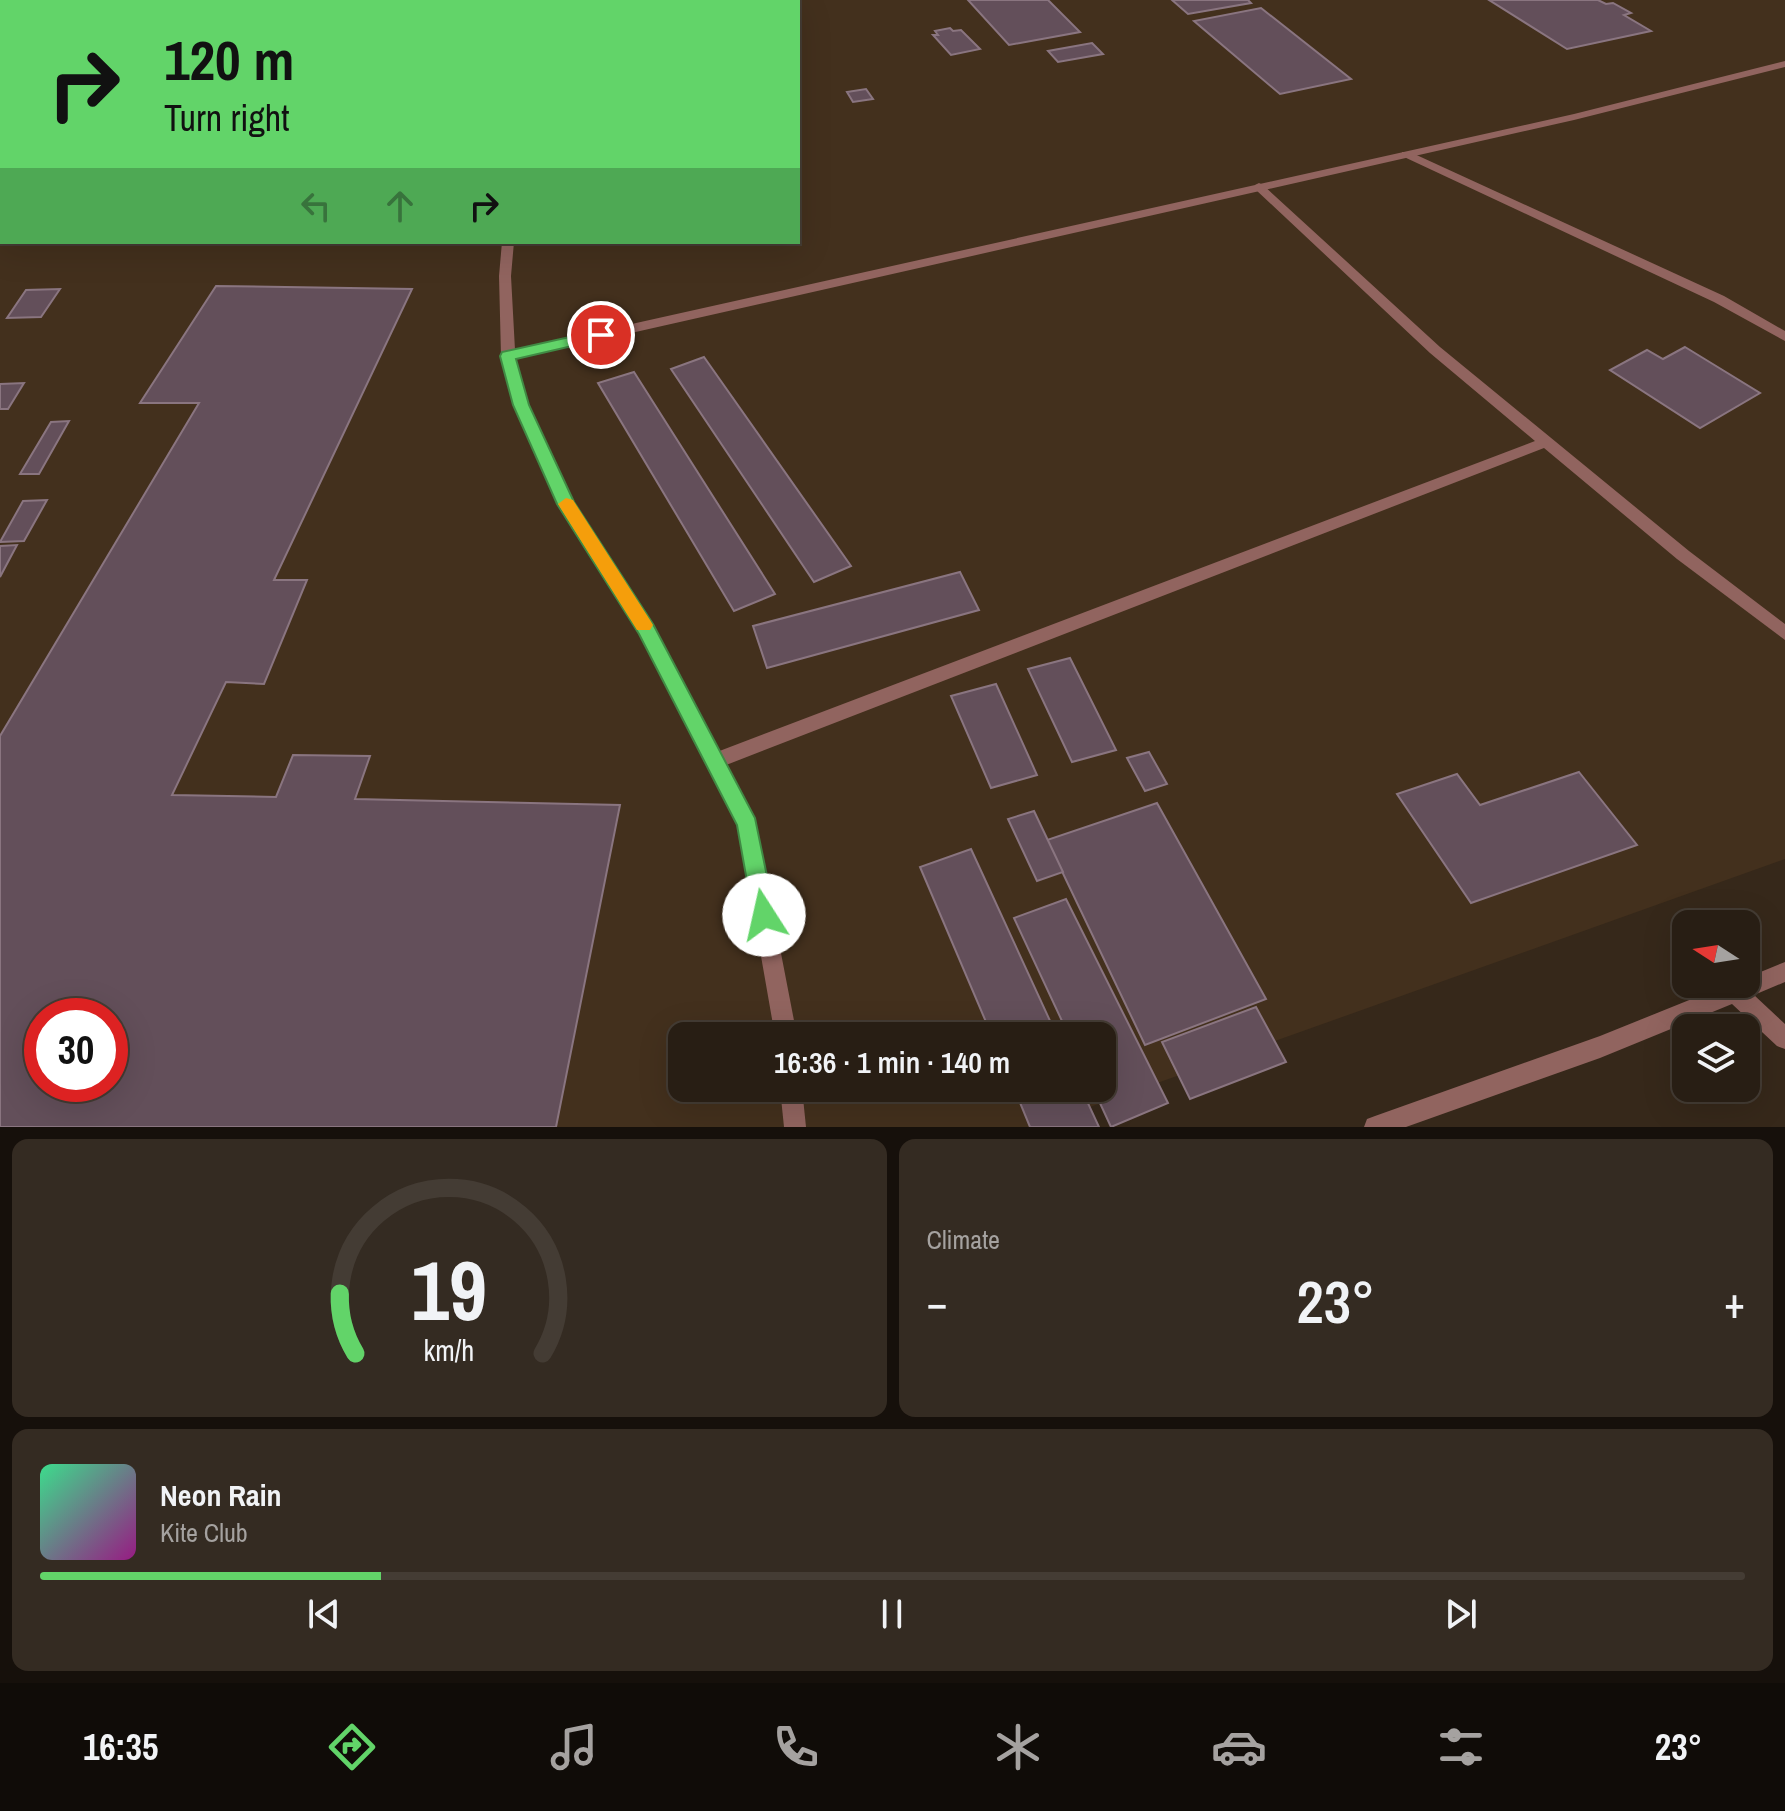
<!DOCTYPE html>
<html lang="en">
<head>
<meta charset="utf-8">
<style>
	:root { --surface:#281e14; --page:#342b22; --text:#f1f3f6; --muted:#a5a2a0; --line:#443c34; --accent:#62d469 }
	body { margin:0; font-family:"Archivo Narrow",sans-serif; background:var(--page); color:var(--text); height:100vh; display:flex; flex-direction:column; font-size:30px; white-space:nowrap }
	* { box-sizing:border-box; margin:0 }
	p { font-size:26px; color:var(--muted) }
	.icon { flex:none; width:44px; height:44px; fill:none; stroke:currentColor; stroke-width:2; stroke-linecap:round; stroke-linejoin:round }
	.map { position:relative; height:1127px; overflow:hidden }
	.panel { display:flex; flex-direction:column; gap:12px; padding:12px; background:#16100b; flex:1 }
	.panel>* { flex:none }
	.banner { position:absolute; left:0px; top:0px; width:800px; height:244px; box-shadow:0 8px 32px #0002,0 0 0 2px var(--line); background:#62d469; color:#111; overflow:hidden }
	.needle { width:52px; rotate:282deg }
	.buttons { position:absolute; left:1672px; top:910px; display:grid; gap:16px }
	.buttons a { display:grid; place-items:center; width:88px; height:88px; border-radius:16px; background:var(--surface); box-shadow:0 8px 32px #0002,0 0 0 2px var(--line); font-size:40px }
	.speed { position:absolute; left:24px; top:998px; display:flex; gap:16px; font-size:40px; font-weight:700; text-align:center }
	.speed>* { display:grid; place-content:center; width:104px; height:104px; border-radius:50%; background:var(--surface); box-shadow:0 8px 32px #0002,0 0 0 2px var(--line); line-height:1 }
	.speed .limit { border:12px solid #d22; background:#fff; color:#111 }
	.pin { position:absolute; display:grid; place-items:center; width:68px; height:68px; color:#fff; margin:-34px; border:4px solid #fff; border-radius:50%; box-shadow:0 2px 8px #0007 }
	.me { position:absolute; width:88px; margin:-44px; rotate:350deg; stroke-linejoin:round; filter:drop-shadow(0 0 6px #0008) }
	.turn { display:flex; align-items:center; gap:28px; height:168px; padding:0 32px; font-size:36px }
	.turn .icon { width:104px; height:104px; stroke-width:2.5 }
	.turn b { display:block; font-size:56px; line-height:68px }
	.lanes { display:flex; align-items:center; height:76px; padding:0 32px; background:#0003; justify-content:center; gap:40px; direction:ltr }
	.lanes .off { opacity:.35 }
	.big { font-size:60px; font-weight:600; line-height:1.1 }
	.panel .tile { flex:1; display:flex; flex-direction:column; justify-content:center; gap:12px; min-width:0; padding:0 28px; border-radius:16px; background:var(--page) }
	.panel .dial { align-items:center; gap:0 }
	.dial svg { height:208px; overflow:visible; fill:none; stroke:var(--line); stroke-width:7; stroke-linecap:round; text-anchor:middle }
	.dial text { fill:var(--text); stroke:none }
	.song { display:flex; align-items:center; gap:24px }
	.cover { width:96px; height:96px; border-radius:12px; background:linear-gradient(135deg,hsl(150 70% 55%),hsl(310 70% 35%)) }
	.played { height:8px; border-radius:4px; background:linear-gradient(90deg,var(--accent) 20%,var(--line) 20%) }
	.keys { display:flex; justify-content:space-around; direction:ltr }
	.heat { display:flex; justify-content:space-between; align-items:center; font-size:44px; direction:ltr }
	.panel .tiles { flex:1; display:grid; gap:12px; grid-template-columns:1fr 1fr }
	.tile:last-child { grid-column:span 2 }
	.trip { position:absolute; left:668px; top:1022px; width:448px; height:80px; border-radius:16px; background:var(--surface); box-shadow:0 8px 32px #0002,0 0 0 2px var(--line); font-weight:600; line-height:80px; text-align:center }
	.tabs { display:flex; height:128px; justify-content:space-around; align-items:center; background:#100c08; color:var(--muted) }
	.tabs .icon { width:56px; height:56px }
	.tabs .on { color:var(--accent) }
	.tabs b { font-size:36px; color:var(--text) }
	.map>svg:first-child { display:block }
	.built { fill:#43301d; fill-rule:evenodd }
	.building { fill:#634f5a; stroke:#8a7580; stroke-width:2; fill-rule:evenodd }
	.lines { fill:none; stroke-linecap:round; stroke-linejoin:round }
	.service { fill:#91645f; fill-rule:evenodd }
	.minor { fill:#91645f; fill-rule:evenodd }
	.route { fill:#62d469; stroke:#408a44; stroke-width:2 }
	.slow { fill:#f59e0b }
</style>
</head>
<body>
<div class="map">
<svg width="1785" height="1127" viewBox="0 0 1785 1127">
	<rect width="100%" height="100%" fill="#36281a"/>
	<path class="built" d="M 0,0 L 1785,0 L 1785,859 L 1034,1127 L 0,1127 ZM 2,2 L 798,2 L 798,242 L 2,242 ZM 42,1016 L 110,1016 L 110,1084 L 42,1084 ZM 682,1036 L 1102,1036 L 1102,1088 L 682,1088 Z"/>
	<g class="building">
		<polygon points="968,0 1048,0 1080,32 1009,45"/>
		<polygon points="1172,0 1248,0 1251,3 1188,14"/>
		<polygon points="1489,0 1598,0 1606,4 1613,3 1631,13 1624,15 1651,31 1567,49"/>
		<polygon points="1261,8 1351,79 1280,94 1194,21"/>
		<polygon points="950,28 953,31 961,30 980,49 951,55 933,35 938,35 935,31"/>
		<polygon points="1092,43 1103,54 1058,62 1048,51"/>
		<polygon points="866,89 873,99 853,102 847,92"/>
		<path d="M 216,286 L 412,289 L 274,580 L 307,580 L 264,684 L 226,682 L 172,795 L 276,797 L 293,755 L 370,756 L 355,799 L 620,805 L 556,1127 L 0,1127 L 0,736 L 199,403 L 140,403 ZM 42,1016 L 110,1016 L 110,1084 L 42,1084 Z"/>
		<polygon points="60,289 41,317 7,318 26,290"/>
		<polygon points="1685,347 1760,393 1700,428 1610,370 1647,350 1663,359"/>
		<polygon points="704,357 851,566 814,582 671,369"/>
		<polygon points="634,372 775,594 734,611 598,383"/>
		<polygon points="24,383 8,409 0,409 0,384"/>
		<polygon points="69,421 39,474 20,474 51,422"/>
		<polygon points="47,500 24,541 0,542 23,501"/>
		<polygon points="17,545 0,577 0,546"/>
		<polygon points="960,572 979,610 767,668 753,626"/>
		<polygon points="1070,658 1116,750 1072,762 1028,669"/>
		<polygon points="996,684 1037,775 991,788 951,696"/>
		<polygon points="1149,752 1167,784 1145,791 1127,758"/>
		<polygon points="1579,772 1637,845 1471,903 1397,794 1457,774 1480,805"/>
		<polygon points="1157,803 1266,999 1145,1045 1047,840"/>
		<polygon points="1034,811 1063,872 1037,881 1008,819"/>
		<polygon points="971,849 1057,1036 992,1036 920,867"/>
		<polygon points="1066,899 1168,1103 1111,1127 1093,1088 1102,1088 1102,1036 1069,1036 1014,918"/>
		<polygon points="1256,1007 1286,1062 1190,1099 1162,1042"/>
		<polygon points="1014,1088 1081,1088 1099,1127 1030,1127"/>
	</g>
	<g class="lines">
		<g class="service">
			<polygon points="1402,152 1410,152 1724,296 1785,331 1785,341 1714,302 1402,156"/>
			<polygon points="1259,183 1263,185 1440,347 1689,551 1785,624 1785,640 1677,559 1544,448 721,767 715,769 709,767 706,761 709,755 1535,441 1430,353 1255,189 1255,185"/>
		</g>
		<g class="minor">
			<polygon points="1785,61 1785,67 1574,120 516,359 528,405 573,502 652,624 756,824 797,1036 775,1036 738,825 640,633 558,504 514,405 501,356 499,276 502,242 514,242 511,276 515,350 1574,114"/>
			<polygon points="1785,962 1785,982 1754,995 1785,1024 1785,1049 1777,1046 1732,1004 1600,1058 1406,1127 1364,1127 1367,1119 1375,1116 1600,1036 1729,984 1746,984 1746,978"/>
			<polygon points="780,1088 802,1088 806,1127 784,1127"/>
		</g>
	</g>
	<polygon class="route" points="601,330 607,331 607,338 516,359 529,405 574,502 653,624 755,818 775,915 772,923 764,926 756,923 753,915 737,825 639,634 557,504 513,405 500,356 502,352"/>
	<polygon class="slow" points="566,498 573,500 650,620 653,625 650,630 637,630 558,504"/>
</svg>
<div class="buttons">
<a><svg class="needle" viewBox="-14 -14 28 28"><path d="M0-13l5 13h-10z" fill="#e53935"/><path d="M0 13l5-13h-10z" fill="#a5a2a0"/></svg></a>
<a><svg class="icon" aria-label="layers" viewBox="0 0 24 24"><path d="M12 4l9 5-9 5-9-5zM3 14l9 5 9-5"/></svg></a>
</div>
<div class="speed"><div class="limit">30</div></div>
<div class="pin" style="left:601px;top:335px;background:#d93025"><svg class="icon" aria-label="arrive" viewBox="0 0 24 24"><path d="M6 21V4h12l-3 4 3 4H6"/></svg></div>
<svg class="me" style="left:764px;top:915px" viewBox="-20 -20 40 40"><circle r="19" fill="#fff"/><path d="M0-13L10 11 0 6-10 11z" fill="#62d469"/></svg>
<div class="trip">16:36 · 1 min · 140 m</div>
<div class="banner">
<div class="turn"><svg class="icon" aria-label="right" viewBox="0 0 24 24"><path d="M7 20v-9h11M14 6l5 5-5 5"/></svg><div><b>120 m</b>Turn right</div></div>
<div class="lanes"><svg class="icon off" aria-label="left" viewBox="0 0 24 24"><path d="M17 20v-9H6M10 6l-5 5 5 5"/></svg><svg class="icon off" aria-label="ahead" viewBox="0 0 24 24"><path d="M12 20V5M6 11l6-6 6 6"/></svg><svg class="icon" aria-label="right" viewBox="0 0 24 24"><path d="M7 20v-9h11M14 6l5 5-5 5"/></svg></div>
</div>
</div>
<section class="panel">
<div class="tiles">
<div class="tile dial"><svg viewBox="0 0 100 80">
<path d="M14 69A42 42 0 1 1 86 69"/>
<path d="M14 69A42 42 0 0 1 8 46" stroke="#62d469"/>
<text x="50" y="56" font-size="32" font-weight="700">19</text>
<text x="50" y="72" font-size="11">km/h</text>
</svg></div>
<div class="tile"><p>Climate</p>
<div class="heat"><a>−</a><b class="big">23°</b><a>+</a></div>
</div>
<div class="tile">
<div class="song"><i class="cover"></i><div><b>Neon Rain</b><p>Kite Club</p></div></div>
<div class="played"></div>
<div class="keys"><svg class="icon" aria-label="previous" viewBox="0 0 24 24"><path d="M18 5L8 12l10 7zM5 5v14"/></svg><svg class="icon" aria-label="pause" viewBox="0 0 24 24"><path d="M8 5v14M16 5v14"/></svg><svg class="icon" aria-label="next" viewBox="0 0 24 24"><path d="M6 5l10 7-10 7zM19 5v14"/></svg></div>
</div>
</div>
</section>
<nav class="tabs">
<b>16:35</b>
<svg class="icon on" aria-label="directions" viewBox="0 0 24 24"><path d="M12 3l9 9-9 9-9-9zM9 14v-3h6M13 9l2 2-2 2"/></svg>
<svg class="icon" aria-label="music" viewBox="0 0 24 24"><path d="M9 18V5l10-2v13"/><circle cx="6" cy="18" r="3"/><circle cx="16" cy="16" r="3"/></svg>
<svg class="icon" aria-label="phone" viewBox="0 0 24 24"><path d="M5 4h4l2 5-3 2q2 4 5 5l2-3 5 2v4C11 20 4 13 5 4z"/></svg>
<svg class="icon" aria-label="climate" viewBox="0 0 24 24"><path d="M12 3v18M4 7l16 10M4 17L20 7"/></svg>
<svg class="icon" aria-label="car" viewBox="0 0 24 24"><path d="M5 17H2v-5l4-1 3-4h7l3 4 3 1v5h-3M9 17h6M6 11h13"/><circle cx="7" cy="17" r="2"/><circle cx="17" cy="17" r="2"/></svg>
<svg class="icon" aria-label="filters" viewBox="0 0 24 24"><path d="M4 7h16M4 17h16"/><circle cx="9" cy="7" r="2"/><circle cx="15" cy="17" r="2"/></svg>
<b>23°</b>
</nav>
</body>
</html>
